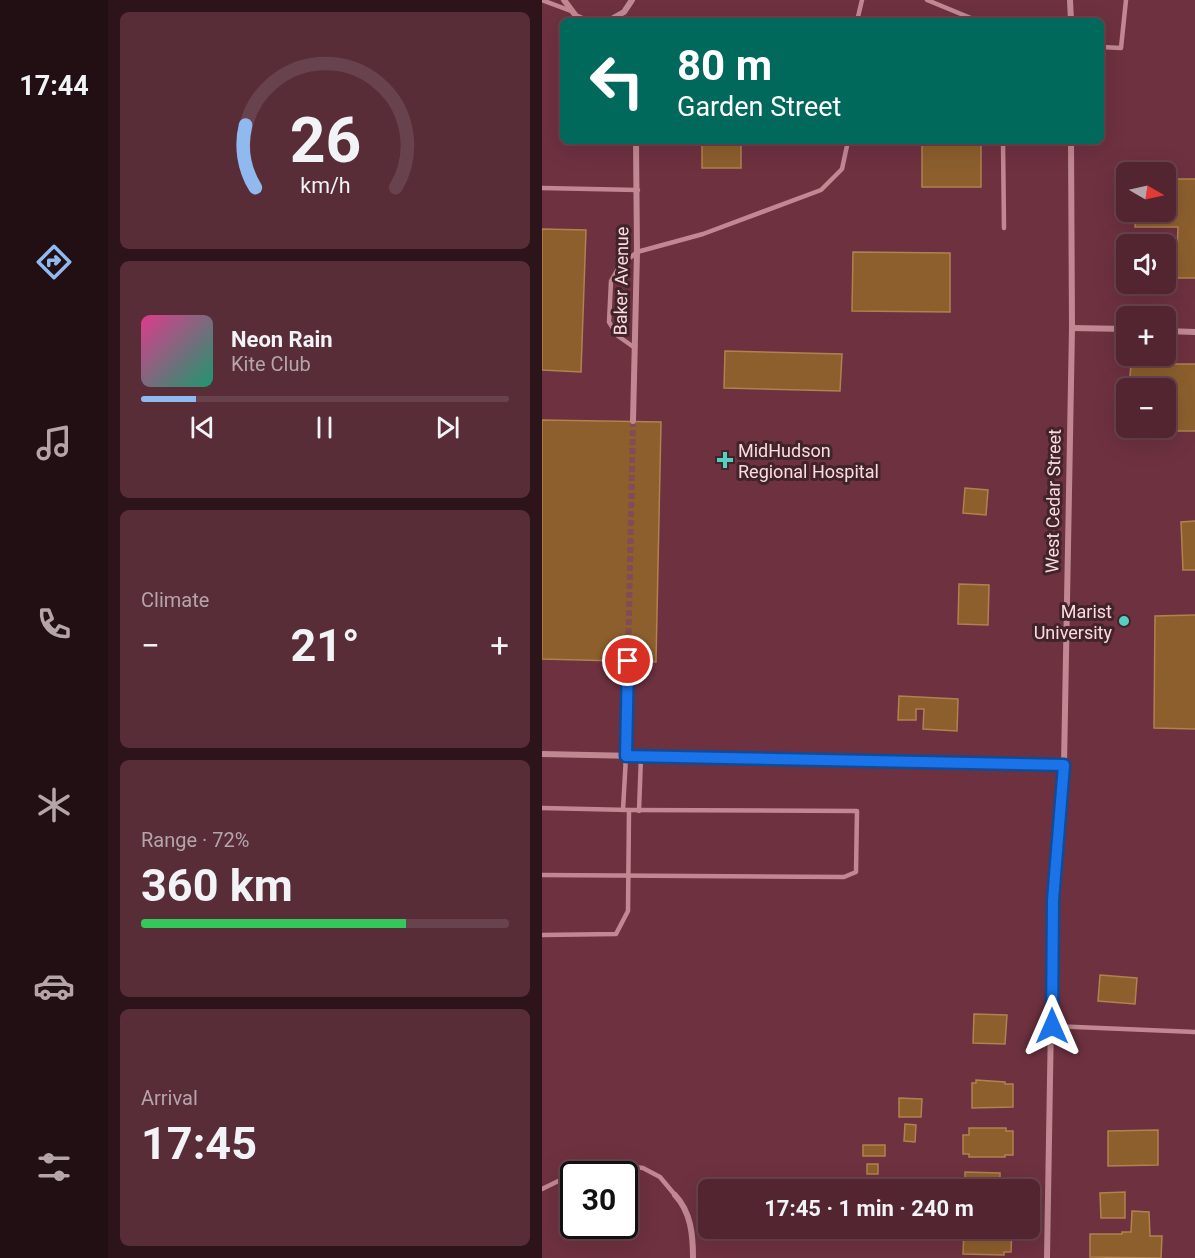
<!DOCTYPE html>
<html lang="en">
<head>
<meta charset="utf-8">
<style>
	:root { --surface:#522530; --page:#582d38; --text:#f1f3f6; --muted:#b5a5ab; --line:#68424c; --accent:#90b9f0 }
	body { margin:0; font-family:Roboto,sans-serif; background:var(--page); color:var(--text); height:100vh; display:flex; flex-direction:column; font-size:22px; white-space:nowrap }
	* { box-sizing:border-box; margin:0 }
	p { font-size:20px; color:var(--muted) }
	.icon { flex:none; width:33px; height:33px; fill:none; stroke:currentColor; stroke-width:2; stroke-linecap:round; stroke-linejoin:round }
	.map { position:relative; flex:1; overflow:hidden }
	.sheet { display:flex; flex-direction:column; gap:12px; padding:12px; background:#2d141a; width:434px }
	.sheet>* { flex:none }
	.guide { position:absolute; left:18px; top:18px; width:544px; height:126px; border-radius:9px; box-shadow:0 6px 24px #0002,0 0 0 2px var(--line); background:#00695c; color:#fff; overflow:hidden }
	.needle { width:39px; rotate:99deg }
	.tools { position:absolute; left:574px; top:162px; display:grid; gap:12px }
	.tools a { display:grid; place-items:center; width:60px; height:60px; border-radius:9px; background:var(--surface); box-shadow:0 6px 24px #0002,0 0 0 2px var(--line); font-size:30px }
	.speed { position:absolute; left:18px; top:1161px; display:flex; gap:12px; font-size:30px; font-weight:700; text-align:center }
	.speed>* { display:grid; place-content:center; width:78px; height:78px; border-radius:50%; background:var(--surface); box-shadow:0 6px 24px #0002,0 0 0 2px var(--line); line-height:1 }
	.speed .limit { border:3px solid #111; border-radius:9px; background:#fff; color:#111 }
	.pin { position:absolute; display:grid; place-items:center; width:51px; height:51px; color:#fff; margin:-26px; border:3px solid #fff; border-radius:50%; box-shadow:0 2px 6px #0007 }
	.me { position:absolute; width:66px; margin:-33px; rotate:0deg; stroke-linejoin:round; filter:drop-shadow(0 0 4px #0008) }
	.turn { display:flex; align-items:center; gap:21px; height:126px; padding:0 18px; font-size:27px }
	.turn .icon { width:78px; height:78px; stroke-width:2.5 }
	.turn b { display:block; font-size:42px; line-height:51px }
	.big { font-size:45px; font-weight:700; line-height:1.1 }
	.sheet .widget { flex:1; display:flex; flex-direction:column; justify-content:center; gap:9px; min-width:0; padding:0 21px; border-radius:9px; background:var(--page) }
	.sheet .dial { align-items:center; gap:0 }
	.dial svg { height:156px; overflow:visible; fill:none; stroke:var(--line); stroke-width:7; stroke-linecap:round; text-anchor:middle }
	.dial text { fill:var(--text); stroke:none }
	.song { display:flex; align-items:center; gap:18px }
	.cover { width:72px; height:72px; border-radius:9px; background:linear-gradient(135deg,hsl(330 70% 55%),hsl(160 70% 35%)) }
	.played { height:6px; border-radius:3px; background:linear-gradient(90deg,var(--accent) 15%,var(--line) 15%) }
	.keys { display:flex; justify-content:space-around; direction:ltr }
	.heat { display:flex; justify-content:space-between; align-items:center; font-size:33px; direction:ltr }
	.charge { height:9px; border-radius:4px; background:linear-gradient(90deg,#34c759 72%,var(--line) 0) }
	.trip { position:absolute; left:156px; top:1179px; width:342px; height:60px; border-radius:9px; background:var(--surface); box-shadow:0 6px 24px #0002,0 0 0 2px var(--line); font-weight:700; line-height:60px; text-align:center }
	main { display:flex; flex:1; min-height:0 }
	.tabs { display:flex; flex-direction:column; width:108px; justify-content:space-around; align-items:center; background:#210f13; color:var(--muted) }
	.tabs .icon { width:42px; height:42px }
	.tabs .current { color:var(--accent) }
	.tabs b { font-size:27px; color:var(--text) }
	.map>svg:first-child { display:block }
	.building { fill:#8c5f2d; stroke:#b1814f; stroke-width:1.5 }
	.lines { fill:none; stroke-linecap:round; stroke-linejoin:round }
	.minor-tunnel { stroke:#834a58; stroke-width:6; stroke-dasharray:6 3; stroke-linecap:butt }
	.service { stroke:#c18893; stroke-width:4.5 }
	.minor { stroke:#c18893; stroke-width:6 }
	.route-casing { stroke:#114b97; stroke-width:15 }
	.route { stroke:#1a73e8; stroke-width:10 }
	.poi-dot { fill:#57cec2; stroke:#41242a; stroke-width:2 }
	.labels { text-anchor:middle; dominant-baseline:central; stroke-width:6; stroke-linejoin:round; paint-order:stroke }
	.street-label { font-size:18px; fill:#fbdbe0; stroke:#41242a }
	.poi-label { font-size:18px; fill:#fbdbe0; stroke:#41242a; text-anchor:start }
</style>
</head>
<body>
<main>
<nav class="tabs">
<b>17:44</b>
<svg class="icon current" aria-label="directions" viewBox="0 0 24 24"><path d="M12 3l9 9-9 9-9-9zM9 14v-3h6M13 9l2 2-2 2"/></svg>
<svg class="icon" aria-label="music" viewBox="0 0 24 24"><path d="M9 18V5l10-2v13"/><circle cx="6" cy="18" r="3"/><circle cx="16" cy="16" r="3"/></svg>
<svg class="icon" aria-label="phone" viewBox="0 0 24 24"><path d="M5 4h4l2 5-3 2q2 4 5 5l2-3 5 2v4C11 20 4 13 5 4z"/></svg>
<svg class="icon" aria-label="climate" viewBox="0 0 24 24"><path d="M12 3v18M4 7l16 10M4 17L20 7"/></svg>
<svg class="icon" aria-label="car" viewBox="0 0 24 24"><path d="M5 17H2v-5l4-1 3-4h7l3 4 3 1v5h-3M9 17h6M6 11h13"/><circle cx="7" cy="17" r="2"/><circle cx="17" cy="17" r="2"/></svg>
<svg class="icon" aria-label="filters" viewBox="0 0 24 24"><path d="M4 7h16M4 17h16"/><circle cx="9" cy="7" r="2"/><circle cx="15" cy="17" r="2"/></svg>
</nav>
<section class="sheet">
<div class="widget dial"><svg viewBox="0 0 100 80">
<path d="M14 69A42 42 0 1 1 86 69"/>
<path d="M14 69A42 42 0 0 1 9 37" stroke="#90b9f0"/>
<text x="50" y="56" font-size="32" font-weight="700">26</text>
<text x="50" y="72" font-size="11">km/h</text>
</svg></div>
<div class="widget">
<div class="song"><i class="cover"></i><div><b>Neon Rain</b><p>Kite Club</p></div></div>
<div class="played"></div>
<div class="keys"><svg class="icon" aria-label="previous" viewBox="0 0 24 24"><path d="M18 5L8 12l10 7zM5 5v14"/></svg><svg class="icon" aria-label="pause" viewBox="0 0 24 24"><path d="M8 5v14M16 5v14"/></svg><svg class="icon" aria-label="next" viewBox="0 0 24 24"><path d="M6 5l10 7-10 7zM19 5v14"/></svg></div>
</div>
<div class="widget"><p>Climate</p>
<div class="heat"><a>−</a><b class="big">21°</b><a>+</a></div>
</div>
<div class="widget"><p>Range · 72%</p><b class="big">360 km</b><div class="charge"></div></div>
<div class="widget"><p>Arrival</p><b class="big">17:45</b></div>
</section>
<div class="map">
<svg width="654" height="1258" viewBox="0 0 654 1258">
	<rect width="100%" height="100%" fill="#6e3140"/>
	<g class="building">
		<rect x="160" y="141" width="39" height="27"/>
		<rect x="380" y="141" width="59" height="46"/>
		<polygon points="624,179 654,179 654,278 634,278 636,227 593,227 594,212 624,212"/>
		<polygon points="0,229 44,230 39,372 0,370"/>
		<polygon points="311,252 408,253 408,312 310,311"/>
		<polygon points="183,351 300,354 298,391 182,388"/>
		<polygon points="589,364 654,364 654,431 583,431 585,409 585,428 624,428 624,388 587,388"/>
		<polygon points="0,420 119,422 114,662 0,659"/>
		<polygon points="423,488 446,490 444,515 421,513"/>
		<polygon points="654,521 654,570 641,570 639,522"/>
		<polygon points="417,584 447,585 446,625 416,624"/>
		<polygon points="654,615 654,729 612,728 613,616"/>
		<polygon points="357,696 416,699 415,731 381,729 382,709 374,709 374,720 356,720"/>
		<polygon points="558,975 595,978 593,1004 556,1001"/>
		<polygon points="432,1014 465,1015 463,1044 431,1043"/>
		<polygon points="434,1080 463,1082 463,1084 471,1084 471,1107 430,1108 430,1083 434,1083"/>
		<polygon points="357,1098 380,1099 379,1117 357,1117"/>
		<polygon points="363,1124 374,1125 373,1142 362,1141"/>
		<polygon points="427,1128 464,1128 464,1131 471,1131 471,1155 463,1155 463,1157 427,1157 427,1154 421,1154 421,1135 427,1135"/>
		<polygon points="616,1130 616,1165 566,1166 566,1131"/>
		<rect x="321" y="1145" width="22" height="11"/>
		<rect x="325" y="1164" width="11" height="10"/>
		<polygon points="423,1172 458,1173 458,1178 463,1178 463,1190 423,1190"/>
		<polygon points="583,1192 583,1218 559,1218 558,1193"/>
		<polygon points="590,1211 607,1212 608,1236 620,1236 619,1258 548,1257 548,1234 580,1234 580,1232 589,1232"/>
		<polygon points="365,1228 388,1228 387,1237 364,1236"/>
		<polygon points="422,1228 470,1228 469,1252 462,1252 462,1255 421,1254"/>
	</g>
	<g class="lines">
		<polyline class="minor-tunnel" points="86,661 91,421"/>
		<g class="service">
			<polyline points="0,0 29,11"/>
			<polyline points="385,0 436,21"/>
			<polyline points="315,21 320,0"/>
			<polyline points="560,47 579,48 584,0"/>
			<polyline points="461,141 462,228"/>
			<polyline points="0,188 96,190"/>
			<polyline points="93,348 76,336 67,322 69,281 77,267 95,252 161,234 279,190 300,169 306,141"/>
			<polyline points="0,808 87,810 86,911 74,934 0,935"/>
			<polyline points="81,810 84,756"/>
			<polyline points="97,811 99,756"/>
			<polyline points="0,875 302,877 314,872 315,811 87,810"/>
			<polyline points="510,1026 654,1032"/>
			<polyline points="0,1189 41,1169 77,1165 101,1168 118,1177 133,1195"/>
		</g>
		<g class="minor">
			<polyline points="22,0 34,16 45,21"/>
			<polyline points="528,0 529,21"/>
			<polyline points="66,21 82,12 90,0"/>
			<polyline points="530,328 585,329"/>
			<polyline points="624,331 654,332"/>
			<polyline points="91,421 95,252 94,141"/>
			<polyline points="0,754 522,765"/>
			<polyline points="84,756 86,661"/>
			<path d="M 133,1195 C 149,1212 151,1235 151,1258"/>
			<polyline points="505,1258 511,901 522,765 530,328 529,141"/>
		</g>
	</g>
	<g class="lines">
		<defs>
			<polyline id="route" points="86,661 84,756 522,765 511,900 510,1026"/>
		</defs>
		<use href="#route" class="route-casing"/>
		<use href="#route" class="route"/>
	</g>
	<g class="poi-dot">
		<path d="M180 451h6v6h6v6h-6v6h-6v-6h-6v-6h6z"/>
		<circle cx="582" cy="621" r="6"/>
	</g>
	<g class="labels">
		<g class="street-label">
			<text transform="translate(79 281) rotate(-89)">Baker Avenue</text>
			<text transform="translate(511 501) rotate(-89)">West Cedar Street</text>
		</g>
		<g class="poi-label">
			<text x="196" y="450">MidHudson<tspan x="196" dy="21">Regional Hospital</tspan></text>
			<text x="570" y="611" text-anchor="end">Marist<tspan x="570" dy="21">University</tspan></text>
		</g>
	</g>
</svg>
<div class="tools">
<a><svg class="needle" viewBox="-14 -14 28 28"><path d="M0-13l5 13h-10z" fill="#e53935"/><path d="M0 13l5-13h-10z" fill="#b5a5ab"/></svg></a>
<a><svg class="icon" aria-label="sound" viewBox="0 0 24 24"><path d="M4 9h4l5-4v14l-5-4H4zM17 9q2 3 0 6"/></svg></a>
<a>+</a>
<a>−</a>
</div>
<div class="speed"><div class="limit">30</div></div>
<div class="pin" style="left:86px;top:661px;background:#d93025"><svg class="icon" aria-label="arrive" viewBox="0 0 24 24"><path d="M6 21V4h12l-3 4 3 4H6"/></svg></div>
<svg class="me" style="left:510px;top:1026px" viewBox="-20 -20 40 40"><path d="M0-17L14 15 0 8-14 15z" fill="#1a73e8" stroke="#fff" stroke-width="4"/></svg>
<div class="trip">17:45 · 1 min · 240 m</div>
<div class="guide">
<div class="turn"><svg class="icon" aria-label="left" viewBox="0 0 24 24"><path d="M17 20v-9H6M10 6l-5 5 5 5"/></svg><div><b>80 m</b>Garden Street</div></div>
</div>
</div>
</main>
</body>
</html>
